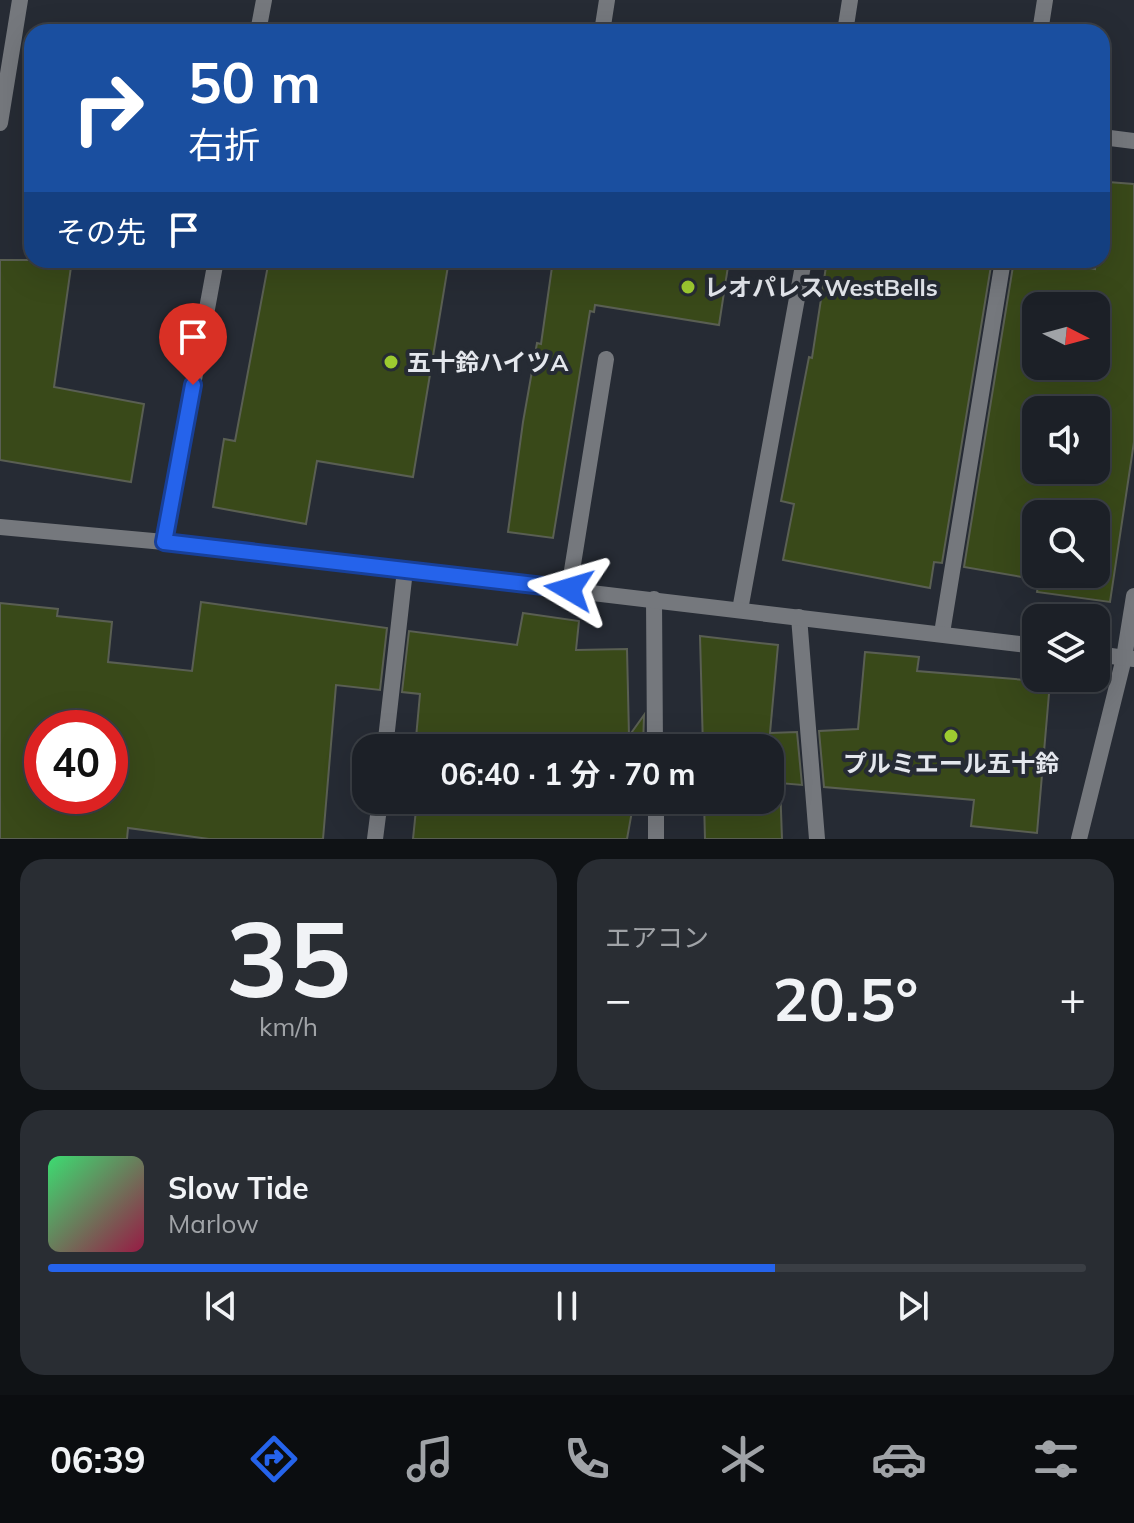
<!DOCTYPE html>
<html lang="ja">
<head>
<meta charset="utf-8">
<style>
	:root { --surface:#1c2027; --page:#292d33; --text:#f1f3f6; --muted:#a0a3a7; --line:#3a3e44; --accent:#2563eb }
	body { margin:0; font-family:Mulish,"Noto Sans JP",sans-serif; background:var(--page); color:var(--text); height:100vh; display:flex; flex-direction:column; font-size:30px; white-space:nowrap }
	* { box-sizing:border-box; margin:0 }
	p { font-size:26px; color:var(--muted) }
	.icon { flex:none; width:44px; height:44px; fill:none; stroke:currentColor; stroke-width:2; stroke-linecap:round; stroke-linejoin:round }
	.map { position:relative; height:839px; overflow:hidden }
	.side { display:flex; flex-direction:column; gap:20px; padding:20px; background:#0f1215; flex:1 }
	.side>* { flex:none }
	.hud { position:absolute; left:24px; top:24px; width:1086px; height:244px; border-radius:24px; box-shadow:0 8px 32px #0002,0 0 0 2px var(--line); background:#1a4fa0; color:#fff; overflow:hidden }
	.needle { width:52px; rotate:96deg }
	.buttons { position:absolute; left:1022px; top:292px; display:grid; gap:16px }
	.buttons a { display:grid; place-items:center; width:88px; height:88px; border-radius:16px; background:var(--surface); box-shadow:0 8px 32px #0002,0 0 0 2px var(--line); font-size:40px }
	.speed { position:absolute; left:24px; top:710px; display:flex; gap:16px; font-size:40px; font-weight:700; text-align:center }
	.speed>* { display:grid; place-content:center; width:104px; height:104px; border-radius:50%; background:var(--surface); box-shadow:0 8px 32px #0002,0 0 0 2px var(--line); line-height:1 }
	.speed .limit { border:12px solid #d22; background:#fff; color:#111 }
	.pin { position:absolute; display:grid; place-items:center; width:68px; height:68px; color:#fff; margin:-82px -34px; border-radius:50% 50% 50% 0; rotate:-45deg; box-shadow:0 0 8px #0007 }
	.pin .icon { rotate:45deg }
	.me { position:absolute; width:88px; margin:-44px; rotate:277deg; stroke-linejoin:round; filter:drop-shadow(0 0 6px #0008) }
	.turn { display:flex; align-items:center; gap:28px; height:168px; padding:0 32px; font-size:36px }
	.turn .icon { width:104px; height:104px; stroke-width:2.5 }
	.turn b { display:block; font-size:56px; line-height:68px }
	.then { display:flex; align-items:center; height:76px; padding:0 32px; background:#0003; gap:16px; font-size:30px }
	.big { font-size:60px; font-weight:700; line-height:1.1 }
	.side .card { flex:1; display:flex; flex-direction:column; justify-content:center; gap:12px; min-width:0; padding:0 28px; border-radius:24px; background:var(--page) }
	.side .dial { align-items:center; gap:0 }
	.dial b { font-size:104px; line-height:1 }
	.song { display:flex; align-items:center; gap:24px }
	.cover { width:96px; height:96px; border-radius:12px; background:linear-gradient(135deg,hsl(140 70% 55%),hsl(340 70% 35%)) }
	.played { height:8px; border-radius:4px; background:linear-gradient(90deg,var(--accent) 70%,var(--line) 70%) }
	.keys { display:flex; justify-content:space-around; direction:ltr }
	.heat { display:flex; justify-content:space-between; align-items:center; font-size:44px; direction:ltr }
	.side .tiles { flex:1; display:grid; gap:20px; grid-template-columns:1fr 1fr }
	.card:last-child { grid-column:span 2 }
	.trip { position:absolute; left:352px; top:734px; width:432px; height:80px; border-radius:24px; background:var(--surface); box-shadow:0 8px 32px #0002,0 0 0 2px var(--line); font-weight:700; line-height:80px; text-align:center }
	.menu { display:flex; height:128px; justify-content:space-around; align-items:center; background:#0b0d10; color:var(--muted) }
	.menu .icon { width:56px; height:56px }
	.menu .on { color:var(--accent) }
	.menu b { font-size:36px; color:var(--text) }
	.map>svg:first-child { display:block }
	.building { fill:#394919; stroke:#5a5f53; stroke-width:2; fill-rule:evenodd }
	.lines { fill:none; stroke-linecap:round; stroke-linejoin:round }
	.service { stroke:#75787d; stroke-width:16 }
	.minor { stroke:#75787d; stroke-width:16 }
	.tertiary { stroke:#75787d; stroke-width:16 }
	.route-casing { stroke:#184099; stroke-width:20 }
	.route { stroke:#2563eb; stroke-width:14 }
	.poi-dot { fill:#9dca30; stroke:#262b34; stroke-width:3 }
	.labels { text-anchor:middle; dominant-baseline:central; stroke-width:8; stroke-linejoin:round; paint-order:stroke }
	.poi-label { font-size:24px; font-weight:bold; fill:#e4e7ed; stroke:#262b34; text-anchor:start }
</style>
</head>
<body>
<div class="map">
<svg width="1134" height="839" viewBox="0 0 1134 839">
	<rect width="100%" height="100%" fill="#262b34"/>
	<g class="building">
		<path d="M 1108,182 L 1134,184 L 1134,442 L 1110,602 L 1037,592 L 1039,580 L 964,567 L 1014,260 L 1046,260 L 1095,269 L 1096,260 L 1102,260 L 1102,222 ZM 1036,306 L 1096,306 L 1096,366 L 1036,366 ZM 1036,410 L 1096,410 L 1096,470 L 1036,470 ZM 1036,514 L 1096,514 L 1096,574 L 1036,574 Z"/>
		<polygon points="0,260 72,260 54,387 144,404 131,482 0,460"/>
		<polygon points="269,260 449,260 413,477 317,461 306,524 213,507 224,439 235,441"/>
		<polygon points="553,260 729,260 719,325 595,305 594,312 590,311 553,538 508,532 523,422 537,343 541,344"/>
		<polygon points="827,260 992,260 942,563 934,562 930,588 783,560 794,504 781,501 809,357 812,358"/>
		<path d="M 201,602 L 387,628 L 380,690 L 336,685 L 323,839 L 209,839 L 128,828 L 127,839 L 0,839 L 0,603 L 58,609 L 57,616 L 112,622 L 108,662 L 192,671 ZM 42,728 L 110,728 L 110,796 L 42,796 Z"/>
		<polygon points="523,613 579,621 576,650 627,649 629,736 644,715 643,748 423,748 424,739 416,738 420,694 402,692 409,631 517,645"/>
		<polygon points="700,636 778,645 770,733 797,732 802,785 780,783 782,839 705,839 704,800 770,800 770,748 703,748"/>
		<polygon points="865,652 919,657 917,671 1050,682 1037,833 971,826 974,800 824,787 819,731 858,729"/>
		<polygon points="417,800 634,800 627,839 413,839"/>
	</g>
	<g class="lines">
		<g class="service">
			<polyline points="602,32 607,0"/>
			<polyline points="569,589 606,359"/>
			<polyline points="740,610 804,260"/>
		</g>
		<g class="minor">
			<polyline points="258,32 264,0"/>
			<polyline points="845,32 850,0"/>
			<polyline points="1040,32 1045,0"/>
			<polyline points="0,123 20,0"/>
			<polyline points="1102,137 1134,141"/>
			<polyline points="164,542 216,260"/>
			<polyline points="654,599 655,748"/>
			<polyline points="799,617 817,839"/>
			<polyline points="942,633 1003,260"/>
			<polyline points="385,748 405,570"/>
			<polyline points="656,800 656,839"/>
			<polyline points="375,839 380,800"/>
			<polyline points="1079,839 1124,658 1134,596"/>
		</g>
		<g class="tertiary">
			<polyline points="0,527 164,542 1036,646"/>
			<polyline points="1096,654 1134,659"/>
		</g>
	</g>
	<g class="lines">
		<defs>
			<polyline id="route" points="193,385 164,542 569,589"/>
		</defs>
		<use href="#route" class="route-casing"/>
		<use href="#route" class="route"/>
	</g>
	<g class="poi-dot">
		<circle cx="688" cy="287" r="8"/>
		<circle cx="391" cy="362" r="8"/>
		<circle cx="951" cy="736" r="8"/>
	</g>
	<g class="labels">
		<g class="poi-label">
			<text x="704" y="287">レオパレスWestBells</text>
			<text x="407" y="362">五十鈴ハイツA</text>
			<text x="951" y="763" text-anchor="middle">プルミエール五十鈴</text>
		</g>
	</g>
</svg>
<div class="buttons">
<a><svg class="needle" viewBox="-14 -14 28 28"><path d="M0-13l5 13h-10z" fill="#e53935"/><path d="M0 13l5-13h-10z" fill="#a0a3a7"/></svg></a>
<a><svg class="icon" aria-label="sound" viewBox="0 0 24 24"><path d="M4 9h4l5-4v14l-5-4H4zM17 9q2 3 0 6"/></svg></a>
<a><svg class="icon" aria-label="search" viewBox="0 0 24 24"><circle cx="10" cy="10" r="6"/><path d="M15 15l6 6"/></svg></a>
<a><svg class="icon" aria-label="layers" viewBox="0 0 24 24"><path d="M12 4l9 5-9 5-9-5zM3 14l9 5 9-5"/></svg></a>
</div>
<div class="speed"><div class="limit">40</div></div>
<div class="pin" style="left:193px;top:385px;background:#d93025"><svg class="icon" aria-label="arrive" viewBox="0 0 24 24"><path d="M6 21V4h12l-3 4 3 4H6"/></svg></div>
<svg class="me" style="left:569px;top:589px" viewBox="-20 -20 40 40"><path d="M0-17L14 15 0 8-14 15z" fill="#2563eb" stroke="#fff" stroke-width="4"/></svg>
<div class="trip">06:40 · 1 分 · 70 m</div>
<div class="hud">
<div class="turn"><svg class="icon" aria-label="right" viewBox="0 0 24 24"><path d="M7 20v-9h11M14 6l5 5-5 5"/></svg><div><b>50 m</b>右折</div></div>
<div class="then">その先<svg class="icon" aria-label="arrive" viewBox="0 0 24 24"><path d="M6 21V4h12l-3 4 3 4H6"/></svg></div>
</div>
</div>
<section class="side">
<div class="tiles">
<div class="card dial"><b>35</b><p>km/h</p></div>
<div class="card"><p>エアコン</p>
<div class="heat"><a>−</a><b class="big">20.5°</b><a>+</a></div>
</div>
<div class="card">
<div class="song"><i class="cover"></i><div><b>Slow Tide</b><p>Marlow</p></div></div>
<div class="played"></div>
<div class="keys"><svg class="icon" aria-label="previous" viewBox="0 0 24 24"><path d="M18 5L8 12l10 7zM5 5v14"/></svg><svg class="icon" aria-label="pause" viewBox="0 0 24 24"><path d="M8 5v14M16 5v14"/></svg><svg class="icon" aria-label="next" viewBox="0 0 24 24"><path d="M6 5l10 7-10 7zM19 5v14"/></svg></div>
</div>
</div>
</section>
<nav class="menu">
<b>06:39</b>
<svg class="icon on" aria-label="directions" viewBox="0 0 24 24"><path d="M12 3l9 9-9 9-9-9zM9 14v-3h6M13 9l2 2-2 2"/></svg>
<svg class="icon" aria-label="music" viewBox="0 0 24 24"><path d="M9 18V5l10-2v13"/><circle cx="6" cy="18" r="3"/><circle cx="16" cy="16" r="3"/></svg>
<svg class="icon" aria-label="phone" viewBox="0 0 24 24"><path d="M5 4h4l2 5-3 2q2 4 5 5l2-3 5 2v4C11 20 4 13 5 4z"/></svg>
<svg class="icon" aria-label="climate" viewBox="0 0 24 24"><path d="M12 3v18M4 7l16 10M4 17L20 7"/></svg>
<svg class="icon" aria-label="car" viewBox="0 0 24 24"><path d="M5 17H2v-5l4-1 3-4h7l3 4 3 1v5h-3M9 17h6M6 11h13"/><circle cx="7" cy="17" r="2"/><circle cx="17" cy="17" r="2"/></svg>
<svg class="icon" aria-label="filters" viewBox="0 0 24 24"><path d="M4 7h16M4 17h16"/><circle cx="9" cy="7" r="2"/><circle cx="15" cy="17" r="2"/></svg>
</nav>
</body>
</html>
